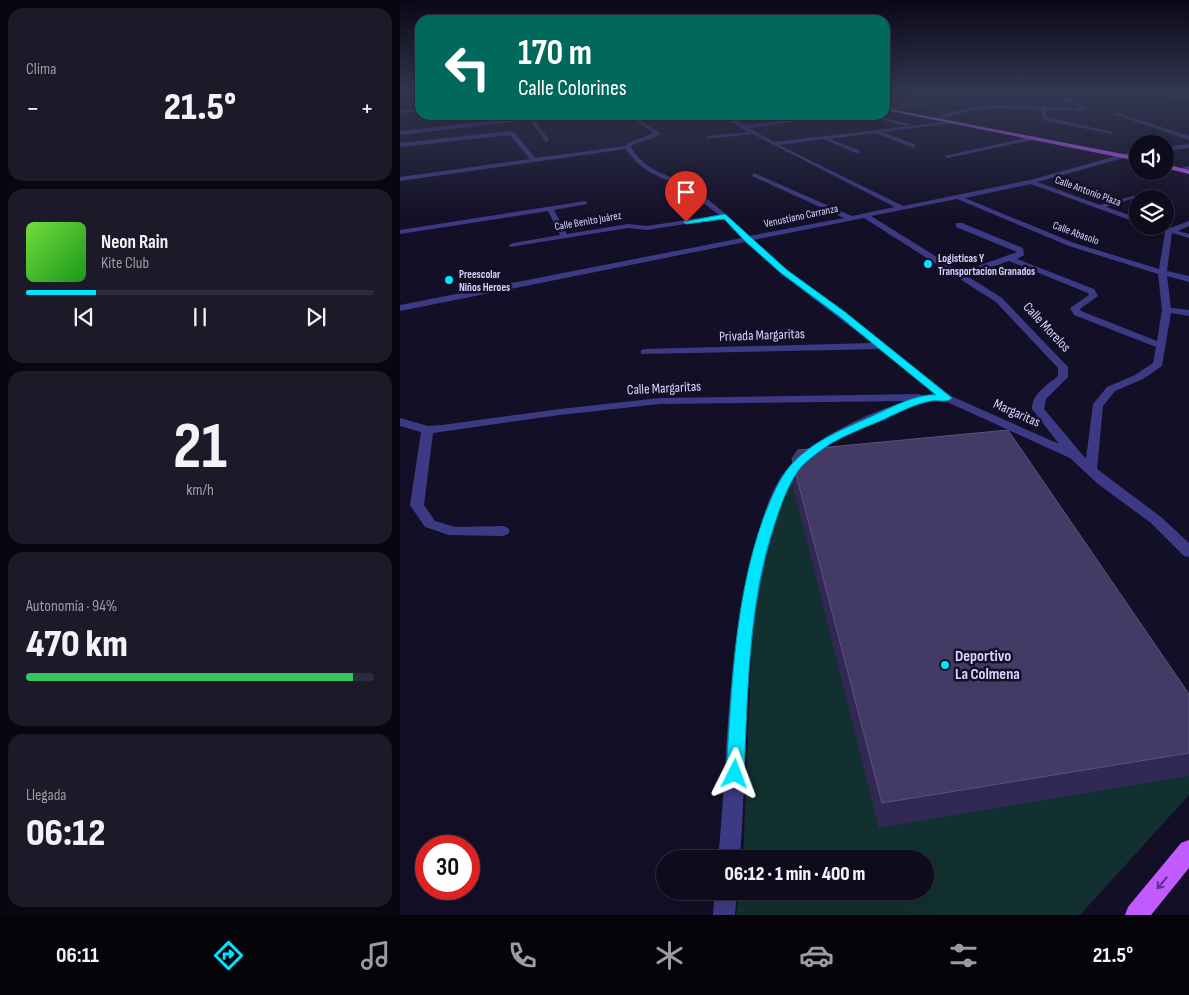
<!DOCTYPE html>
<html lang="es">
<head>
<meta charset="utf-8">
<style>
	:root { --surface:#0e0b1c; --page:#1c1929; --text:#f1f3f6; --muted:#9b9ba3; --line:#2e2b3b; --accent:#00e5ff }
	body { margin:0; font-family:"Sofia Sans Condensed",sans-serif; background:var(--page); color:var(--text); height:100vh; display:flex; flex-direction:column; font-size:19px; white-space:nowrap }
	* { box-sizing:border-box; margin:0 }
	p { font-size:16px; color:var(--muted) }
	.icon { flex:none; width:28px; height:28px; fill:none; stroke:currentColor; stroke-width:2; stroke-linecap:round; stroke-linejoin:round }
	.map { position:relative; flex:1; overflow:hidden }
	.sheet { display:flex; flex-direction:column; gap:8px; padding:8px; background:#08060f; width:400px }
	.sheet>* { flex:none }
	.guide { position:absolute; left:15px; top:15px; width:475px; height:105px; border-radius:15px; box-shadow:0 5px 20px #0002,0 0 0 1px var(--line); background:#00695c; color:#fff; overflow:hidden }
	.buttons { position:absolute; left:729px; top:135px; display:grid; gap:10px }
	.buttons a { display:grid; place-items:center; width:45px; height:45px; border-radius:50%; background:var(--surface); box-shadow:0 5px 20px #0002,0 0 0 1px var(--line); font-size:25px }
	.speed { position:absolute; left:15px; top:835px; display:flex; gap:10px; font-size:25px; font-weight:700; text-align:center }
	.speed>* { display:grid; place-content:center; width:65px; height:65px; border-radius:50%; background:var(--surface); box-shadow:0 5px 20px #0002,0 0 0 1px var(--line); line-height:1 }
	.speed .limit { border:8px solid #d22; background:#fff; color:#111 }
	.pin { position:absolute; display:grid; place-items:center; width:42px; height:42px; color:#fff; margin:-51px -21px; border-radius:50% 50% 50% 0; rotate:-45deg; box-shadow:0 0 5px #0007 }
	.pin .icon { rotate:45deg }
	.me { position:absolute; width:55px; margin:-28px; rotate:3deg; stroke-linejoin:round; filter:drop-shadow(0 0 4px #0008) }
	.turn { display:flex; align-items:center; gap:18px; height:105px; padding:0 20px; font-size:22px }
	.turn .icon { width:65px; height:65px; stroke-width:2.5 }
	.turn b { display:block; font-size:35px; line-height:42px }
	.big { font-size:38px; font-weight:800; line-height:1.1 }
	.sheet .widget { flex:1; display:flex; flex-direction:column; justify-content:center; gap:8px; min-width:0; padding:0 18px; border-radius:15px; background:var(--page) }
	.sheet .dial { align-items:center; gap:0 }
	.dial b { font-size:65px; line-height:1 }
	.song { display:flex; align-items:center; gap:15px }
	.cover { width:60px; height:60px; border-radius:8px; background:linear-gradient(135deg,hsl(100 70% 55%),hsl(120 70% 35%)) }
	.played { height:5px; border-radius:2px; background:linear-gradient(90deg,var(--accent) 20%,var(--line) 20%) }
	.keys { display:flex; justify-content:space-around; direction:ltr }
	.heat { display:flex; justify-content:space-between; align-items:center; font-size:28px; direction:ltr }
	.charge { height:8px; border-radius:4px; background:linear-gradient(90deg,#34c759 94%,var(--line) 0) }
	.trip { position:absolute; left:256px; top:850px; width:278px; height:50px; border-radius:25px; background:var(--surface); box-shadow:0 5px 20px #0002,0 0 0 1px var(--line); font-weight:800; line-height:50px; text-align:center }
	.tabs { display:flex; height:80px; justify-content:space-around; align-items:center; background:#06040b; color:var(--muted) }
	.tabs .icon { width:35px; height:35px }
	.tabs .current { color:var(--accent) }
	.tabs b { font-size:22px; color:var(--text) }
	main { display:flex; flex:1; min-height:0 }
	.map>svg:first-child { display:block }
	.green { fill:#12302f }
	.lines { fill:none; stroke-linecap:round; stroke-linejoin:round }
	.minor { fill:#3d3a85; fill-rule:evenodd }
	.major { fill:#c25bff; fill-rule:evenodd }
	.wall { fill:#312854 }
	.building { fill:#433a66; stroke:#5a527e }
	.oneway { stroke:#623188 }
	.route { fill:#00e5ff; stroke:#0095a6 }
	.poi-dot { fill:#00e5ff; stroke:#130f26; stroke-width:2 }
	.labels { text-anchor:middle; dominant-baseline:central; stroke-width:5; stroke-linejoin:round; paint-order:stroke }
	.far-street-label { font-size:11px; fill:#d9d4ff; stroke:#130f26 }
	.far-poi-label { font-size:11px; font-weight:bold; fill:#d9d4ff; stroke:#130f26; text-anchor:start }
	.street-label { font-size:14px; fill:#d9d4ff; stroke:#130f26 }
	.near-poi-label { font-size:16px; font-weight:bold; fill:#d9d4ff; stroke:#130f26; text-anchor:start }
</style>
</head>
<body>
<main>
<section class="sheet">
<div class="widget"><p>Clima</p>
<div class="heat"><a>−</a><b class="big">21.5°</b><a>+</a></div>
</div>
<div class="widget">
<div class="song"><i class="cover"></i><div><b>Neon Rain</b><p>Kite Club</p></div></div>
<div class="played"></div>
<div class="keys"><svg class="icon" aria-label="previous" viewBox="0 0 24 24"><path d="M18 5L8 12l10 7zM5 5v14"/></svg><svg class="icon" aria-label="pause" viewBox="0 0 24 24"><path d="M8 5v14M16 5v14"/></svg><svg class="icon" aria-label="next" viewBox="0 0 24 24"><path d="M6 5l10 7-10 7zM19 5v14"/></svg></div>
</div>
<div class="widget dial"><b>21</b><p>km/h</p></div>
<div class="widget"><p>Autonomía · 94%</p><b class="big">470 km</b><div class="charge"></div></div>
<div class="widget"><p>Llegada</p><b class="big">06:12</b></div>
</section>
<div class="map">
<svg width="789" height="915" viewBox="0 0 789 915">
	<rect width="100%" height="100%" fill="#130f26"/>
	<polygon class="green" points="390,475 789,741 789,795 680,915 336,915 339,891 525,891 525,859 343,859 354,589"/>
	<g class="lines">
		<g class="minor">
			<polygon points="495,93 497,95 485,97 485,95"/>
			<path d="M 668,96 L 686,109 L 686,111 L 646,110 L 647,117 L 712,132 L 712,134 L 647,121 L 643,118 L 641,110 L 593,108 L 569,111 L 539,119 L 537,118 C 574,99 638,107 679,108 L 672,102 L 631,98 L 668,99 L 666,97 Z"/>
			<polygon points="770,96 789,98 789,100 772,98"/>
			<polygon points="540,100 538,102 488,110 486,109"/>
			<polygon points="20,109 20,111 0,113 0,111"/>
			<polygon points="715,112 789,136 789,140 713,114"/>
			<polygon points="27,115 42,115 22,118 20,117"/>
			<polygon points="145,115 160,115 134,119 149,140 146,142 130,120 0,135 0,131"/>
			<polygon points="176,115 181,115 181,116 179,117"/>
			<path d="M 226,115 L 231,115 L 260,133 L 256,137 L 232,145 L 231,147 C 247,173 265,172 288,186 C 311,200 330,217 349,236 L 444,218 L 352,176 L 354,173 L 452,216 L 495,207 L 353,134 L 306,139 L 308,136 L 348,132 L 321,115 L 326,115 L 344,125 L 408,118 L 406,120 L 349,128 L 374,142 L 554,121 L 552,123 L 482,132 L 516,145 L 514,148 L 475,133 L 430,139 L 460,151 L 458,154 L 424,139 L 379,145 L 503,206 L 630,180 L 738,150 L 738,154 L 637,182 L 700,205 L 744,193 L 744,195 L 706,207 L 738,218 L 738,223 L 631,184 L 565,198 L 674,243 L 759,269 L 765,232 L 750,226 L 770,228 L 789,221 L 789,226 L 778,231 L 789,234 L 789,238 L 772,233 L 767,271 L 789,276 L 789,282 L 767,276 L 771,308 L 789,310 L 789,316 L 771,313 L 762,366 L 743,379 L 715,391 L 703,406 L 697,469 L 761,517 L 789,543 L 789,557 L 784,556 L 751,523 L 698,484 L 670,458 L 545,401 C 519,400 497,412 473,423 C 445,436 414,449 395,475 C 383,493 377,517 371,539 C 342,642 348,752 340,859 L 318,859 C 329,751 326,640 358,535 C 365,510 373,483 391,464 C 416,437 472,411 507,401 L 260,404 L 160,415 L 33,433 L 24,505 L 35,521 L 55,527 L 103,526 L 108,528 L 110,531 L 108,534 L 103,536 L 49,535 L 25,527 L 10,505 L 21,432 L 0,426 L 0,418 L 28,426 L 42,425 L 160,409 L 260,398 L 519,394 L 524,396 L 536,394 L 480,349 L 241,354 L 241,350 L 245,349 L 472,343 L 381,274 L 345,242 L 0,311 L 0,305 L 342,238 L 323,218 L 247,230 L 228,228 L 110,247 L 109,245 L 113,243 L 160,235 L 148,211 L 0,234 L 0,230 L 185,201 L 187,202 L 187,204 L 154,210 L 167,234 L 228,224 L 247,226 L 319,215 C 307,206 296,197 284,189 C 261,175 243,175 226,149 L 0,181 L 0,177 L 130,159 L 110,135 L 0,147 L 0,143 L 110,131 L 115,133 L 135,158 L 226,146 L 228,143 L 254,133 ZM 557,199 L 669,246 L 758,274 L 762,310 L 757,341 L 681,311 L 680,309 L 698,296 L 694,289 L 617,259 L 624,255 L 623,248 L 562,223 L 556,223 L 556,227 L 617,252 L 561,272 L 471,216 ZM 464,218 L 596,302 L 658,368 L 658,376 C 647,385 632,394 632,409 L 659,444 L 551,396 L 445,312 L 387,270 L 353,240 ZM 609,261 L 688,293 L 689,295 L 670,308 L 674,315 L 756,347 L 753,363 L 735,375 L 707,387 L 693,404 L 686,459 L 644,409 L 646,399 L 668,377 L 668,367 L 602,298 L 567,276 Z"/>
			<polygon points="463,115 472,115 509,124 506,126"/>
			<polygon points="635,136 637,139 547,158 544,156"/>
			<polygon points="789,144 789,148 765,151 765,147"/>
			<polygon points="789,166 789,170 779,171 776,169"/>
			<polygon points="315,891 337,891 335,915 313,915"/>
		</g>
		<g class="major">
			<polygon points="485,108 738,157 738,161 485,110"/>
			<polygon points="765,164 789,170 789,174 765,168"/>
			<polygon points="789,840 789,868 751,915 725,915 728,907 781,843"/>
		</g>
	</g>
	<polygon class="wall" points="392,459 789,694 789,776 479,828 392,483"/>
	<polygon class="building" points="608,430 789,694 789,753 482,803 392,459 398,450"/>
	<defs><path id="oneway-shaft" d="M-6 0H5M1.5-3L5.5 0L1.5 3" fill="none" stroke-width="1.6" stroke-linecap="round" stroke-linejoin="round" transform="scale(1.25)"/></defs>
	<use class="oneway" href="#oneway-shaft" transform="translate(762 883) rotate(130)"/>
	<linearGradient id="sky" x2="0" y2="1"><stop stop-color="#0a0815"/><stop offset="0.42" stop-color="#333752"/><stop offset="1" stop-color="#333752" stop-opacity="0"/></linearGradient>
	<rect width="789" height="220" fill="url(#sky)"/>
	<path class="route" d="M 325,214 L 387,270 L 445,312 L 552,398 C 546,404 538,399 531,401 C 515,404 499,412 485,419 C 466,427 447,434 430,444 C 420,451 405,461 398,471 C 387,487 381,505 375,523 C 348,603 348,690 344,774 L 342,780 L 335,782 L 329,780 L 326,774 C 332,688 334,601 363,519 C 370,501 378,480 391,465 C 411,442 441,430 468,418 C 486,410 517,393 536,395 L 439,316 L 381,273 L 345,241 L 324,219 L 286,224 L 283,222 Z"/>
	<g class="poi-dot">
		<circle cx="528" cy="264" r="5"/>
		<circle cx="49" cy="280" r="5"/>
		<circle cx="545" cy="665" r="5"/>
	</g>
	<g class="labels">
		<g class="far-street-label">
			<text transform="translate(688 191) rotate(20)">Calle Antonio Plaza</text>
			<text transform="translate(401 216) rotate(-12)">Venustiano Carranza</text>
			<text transform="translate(188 221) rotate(-10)">Calle Benito Juárez</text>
			<text transform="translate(676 233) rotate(20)">Calle Abasolo</text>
		</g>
		<g class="far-poi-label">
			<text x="538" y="258">Logisticas Y<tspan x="538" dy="13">Transportacion Granados</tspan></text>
			<text x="59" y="274">Preescolar<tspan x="59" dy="13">Niños Heroes</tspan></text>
		</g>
		<g class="street-label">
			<text transform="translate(647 327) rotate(47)">Calle Morelos</text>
			<text transform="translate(362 335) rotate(-2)">Privada Margaritas</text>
			<text transform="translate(264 388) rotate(-3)">Calle Margaritas</text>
			<text transform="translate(617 413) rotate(24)">Margaritas</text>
		</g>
		<g class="near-poi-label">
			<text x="555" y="656">Deportivo<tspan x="555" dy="18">La Colmena</tspan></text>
		</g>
	</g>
</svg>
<div class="buttons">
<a><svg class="icon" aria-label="sound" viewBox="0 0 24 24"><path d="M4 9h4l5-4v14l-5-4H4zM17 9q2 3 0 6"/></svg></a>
<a><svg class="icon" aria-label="layers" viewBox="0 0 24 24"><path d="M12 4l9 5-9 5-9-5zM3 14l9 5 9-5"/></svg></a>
</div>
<div class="speed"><div class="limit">30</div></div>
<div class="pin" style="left:286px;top:222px;background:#d93025"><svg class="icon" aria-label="arrive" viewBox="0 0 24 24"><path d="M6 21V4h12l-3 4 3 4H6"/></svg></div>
<svg class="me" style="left:335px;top:774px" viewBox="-20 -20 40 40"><path d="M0-17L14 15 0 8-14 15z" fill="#00e5ff" stroke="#fff" stroke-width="4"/></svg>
<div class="trip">06:12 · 1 min · 400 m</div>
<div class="guide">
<div class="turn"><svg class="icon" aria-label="left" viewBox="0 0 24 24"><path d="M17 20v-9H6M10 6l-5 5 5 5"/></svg><div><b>170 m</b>Calle Colorines</div></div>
</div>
</div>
</main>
<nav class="tabs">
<b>06:11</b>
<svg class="icon current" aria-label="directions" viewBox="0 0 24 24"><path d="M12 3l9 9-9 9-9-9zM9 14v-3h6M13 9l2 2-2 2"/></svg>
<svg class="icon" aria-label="music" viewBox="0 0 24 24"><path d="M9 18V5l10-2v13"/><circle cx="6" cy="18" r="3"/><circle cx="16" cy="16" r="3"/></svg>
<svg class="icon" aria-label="phone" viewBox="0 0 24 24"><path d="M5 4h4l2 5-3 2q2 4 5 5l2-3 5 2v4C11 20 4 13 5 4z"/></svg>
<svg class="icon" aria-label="climate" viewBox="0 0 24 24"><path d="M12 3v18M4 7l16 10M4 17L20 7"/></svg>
<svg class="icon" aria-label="car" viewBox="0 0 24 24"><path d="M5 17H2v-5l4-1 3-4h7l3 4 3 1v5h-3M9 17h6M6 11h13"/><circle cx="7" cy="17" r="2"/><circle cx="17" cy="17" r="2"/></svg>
<svg class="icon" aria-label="filters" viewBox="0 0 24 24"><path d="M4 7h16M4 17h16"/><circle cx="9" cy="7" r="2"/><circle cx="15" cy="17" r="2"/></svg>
<b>21.5°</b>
</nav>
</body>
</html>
